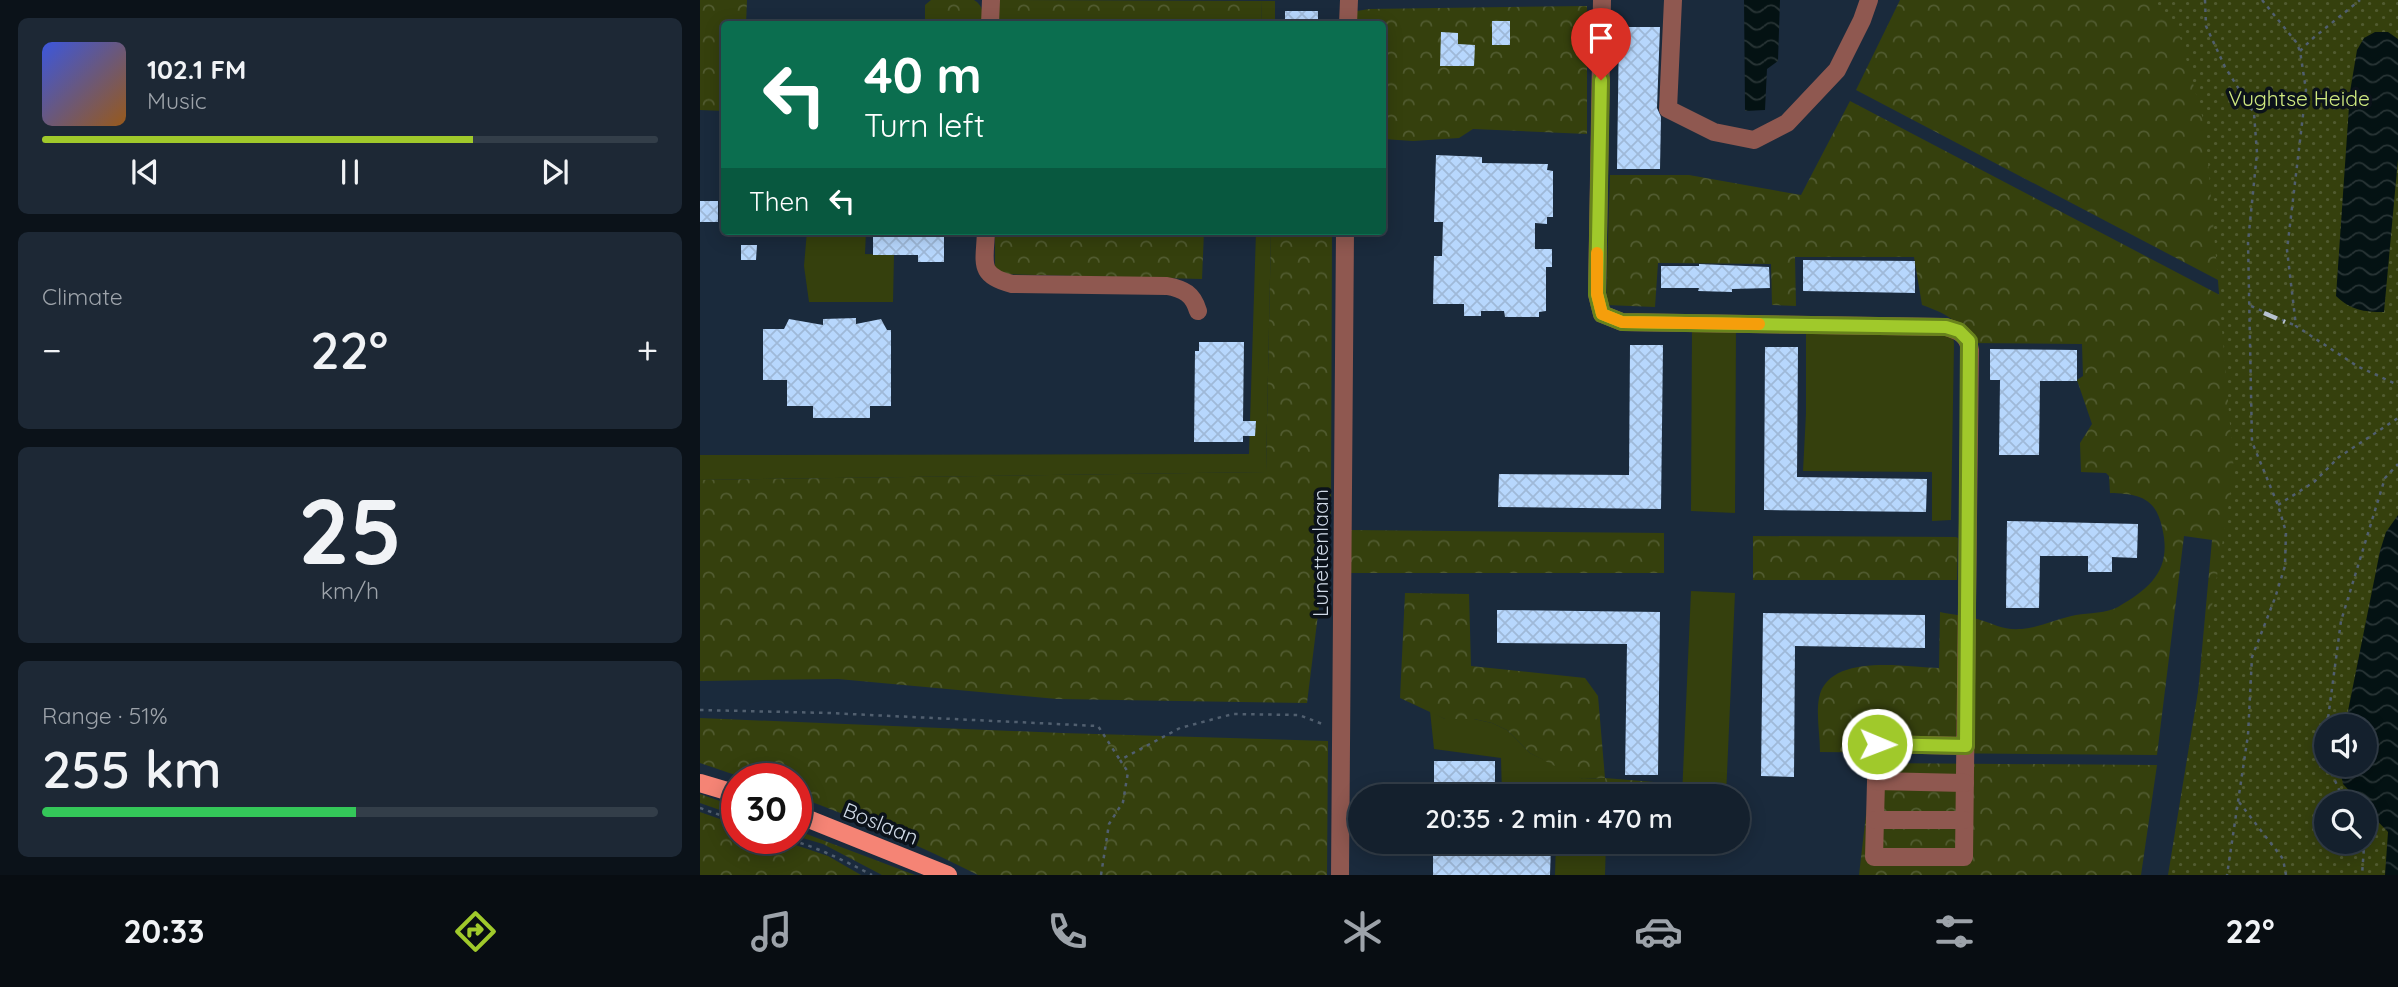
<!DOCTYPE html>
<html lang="en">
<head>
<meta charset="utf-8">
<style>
	:root { --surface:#14202d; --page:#1d2835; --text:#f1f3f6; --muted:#9da3aa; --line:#333e49; --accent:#a0c92b }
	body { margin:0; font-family:Quicksand,sans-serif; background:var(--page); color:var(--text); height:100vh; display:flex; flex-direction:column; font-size:26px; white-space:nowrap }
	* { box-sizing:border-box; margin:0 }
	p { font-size:23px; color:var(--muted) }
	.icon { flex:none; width:38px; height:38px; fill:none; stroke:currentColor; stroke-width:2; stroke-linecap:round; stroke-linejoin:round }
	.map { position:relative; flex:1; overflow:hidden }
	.drawer { display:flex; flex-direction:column; gap:18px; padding:18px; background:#0b1219; width:700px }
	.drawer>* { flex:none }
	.guide { position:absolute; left:21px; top:21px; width:665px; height:214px; border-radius:7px; box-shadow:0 4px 18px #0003,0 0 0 2px var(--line); background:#0b6e4f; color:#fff; overflow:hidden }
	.buttons { position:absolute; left:1614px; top:714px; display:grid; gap:14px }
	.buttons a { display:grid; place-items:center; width:63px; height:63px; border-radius:50%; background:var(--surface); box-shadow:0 4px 18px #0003,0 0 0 2px var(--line); font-size:35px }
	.speed { position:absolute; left:21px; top:763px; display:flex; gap:14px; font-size:35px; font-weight:700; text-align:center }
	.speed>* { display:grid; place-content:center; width:91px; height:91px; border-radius:50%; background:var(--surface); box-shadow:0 4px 18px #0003,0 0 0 2px var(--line); line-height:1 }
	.speed .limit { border:10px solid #d22; background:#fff; color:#111 }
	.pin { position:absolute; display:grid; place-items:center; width:60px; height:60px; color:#fff; margin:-72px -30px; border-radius:50% 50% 50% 0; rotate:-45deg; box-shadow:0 0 7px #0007 }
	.pin .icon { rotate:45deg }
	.me { position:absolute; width:77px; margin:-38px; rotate:91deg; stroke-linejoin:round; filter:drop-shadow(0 0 5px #0008) }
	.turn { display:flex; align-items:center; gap:24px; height:147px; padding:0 28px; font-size:32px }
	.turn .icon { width:91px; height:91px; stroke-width:2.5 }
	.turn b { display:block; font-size:49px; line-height:60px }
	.then { display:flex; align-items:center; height:66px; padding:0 28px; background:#0003; gap:14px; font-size:26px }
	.big { font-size:52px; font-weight:600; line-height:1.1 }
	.drawer .card { flex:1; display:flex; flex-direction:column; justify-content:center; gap:10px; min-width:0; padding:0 24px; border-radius:10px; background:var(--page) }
	.drawer .dial { align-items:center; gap:0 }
	.dial b { font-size:91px; line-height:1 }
	.song { display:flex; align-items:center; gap:21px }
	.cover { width:84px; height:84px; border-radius:10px; background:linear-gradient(135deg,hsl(230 70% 55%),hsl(30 70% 35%)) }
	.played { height:7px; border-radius:4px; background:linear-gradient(90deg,var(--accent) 70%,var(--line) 70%) }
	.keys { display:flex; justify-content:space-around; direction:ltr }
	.heat { display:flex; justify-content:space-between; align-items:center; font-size:38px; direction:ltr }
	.charge { height:10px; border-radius:5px; background:linear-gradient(90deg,#34c759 51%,var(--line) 0) }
	.trip { position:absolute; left:648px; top:784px; width:402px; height:70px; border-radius:35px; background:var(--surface); box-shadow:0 4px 18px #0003,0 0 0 2px var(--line); font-weight:600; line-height:70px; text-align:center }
	.menu { display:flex; height:112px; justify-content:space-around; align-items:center; background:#080d12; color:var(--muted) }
	.menu .icon { width:49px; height:49px }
	.menu .on { color:var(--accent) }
	.menu b { font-size:32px; color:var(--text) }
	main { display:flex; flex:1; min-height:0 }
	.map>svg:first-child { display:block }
	.grass { fill:#35400d }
	.forest { fill:url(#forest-crowns) }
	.park { fill:url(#park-dots); fill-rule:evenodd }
	.water { fill:url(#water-waves) }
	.building { fill:url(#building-cross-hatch) }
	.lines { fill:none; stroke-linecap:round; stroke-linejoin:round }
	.path { stroke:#515f6f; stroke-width:2.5; stroke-dasharray:3.5 5; stroke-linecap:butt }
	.minor { stroke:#8f5850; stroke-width:18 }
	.major { stroke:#f58475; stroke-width:18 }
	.rail { stroke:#b8c3d0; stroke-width:4.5; stroke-dasharray:14 7; stroke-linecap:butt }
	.route-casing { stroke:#68831c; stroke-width:18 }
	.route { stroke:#a0c92b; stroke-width:12 }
	.slow { stroke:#f59e0b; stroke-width:12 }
	.labels { text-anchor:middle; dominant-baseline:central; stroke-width:7; stroke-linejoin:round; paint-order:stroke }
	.park-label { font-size:21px; fill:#d0ea80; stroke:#0b121a }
	.street-label { font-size:21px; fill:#d0dae7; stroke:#0b121a }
</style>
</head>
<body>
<main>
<section class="drawer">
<div class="card">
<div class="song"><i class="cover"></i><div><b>102.1 FM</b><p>Music</p></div></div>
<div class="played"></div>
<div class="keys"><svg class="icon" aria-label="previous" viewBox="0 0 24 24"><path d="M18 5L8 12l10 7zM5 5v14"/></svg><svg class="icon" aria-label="pause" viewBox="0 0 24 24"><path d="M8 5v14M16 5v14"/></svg><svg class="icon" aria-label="next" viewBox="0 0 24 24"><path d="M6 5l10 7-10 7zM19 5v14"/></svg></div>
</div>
<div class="card"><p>Climate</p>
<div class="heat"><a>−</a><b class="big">22°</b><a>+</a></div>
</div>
<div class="card dial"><b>25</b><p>km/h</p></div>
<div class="card"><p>Range · 51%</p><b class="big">255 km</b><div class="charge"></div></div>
</section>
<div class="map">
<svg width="1698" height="875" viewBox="0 0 1698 875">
	<defs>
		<pattern id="forest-crowns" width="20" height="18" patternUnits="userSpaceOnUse" patternTransform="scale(1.75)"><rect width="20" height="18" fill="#35400d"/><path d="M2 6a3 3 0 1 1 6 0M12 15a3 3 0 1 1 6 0" fill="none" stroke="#515b30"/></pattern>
		<pattern id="park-dots" width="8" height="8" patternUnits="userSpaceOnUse" patternTransform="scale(1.75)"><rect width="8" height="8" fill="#35400d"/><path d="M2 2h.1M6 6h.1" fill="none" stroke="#515b30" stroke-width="1.8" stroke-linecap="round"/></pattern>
		<pattern id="water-waves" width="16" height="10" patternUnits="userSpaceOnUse" patternTransform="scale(1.75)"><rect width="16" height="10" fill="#041213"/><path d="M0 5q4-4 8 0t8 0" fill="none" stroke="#283435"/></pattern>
		<pattern id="building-cross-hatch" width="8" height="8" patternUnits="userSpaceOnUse" patternTransform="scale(1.75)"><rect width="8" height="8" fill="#b7d7fd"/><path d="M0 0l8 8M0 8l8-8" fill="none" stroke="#9fb9d8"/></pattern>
	</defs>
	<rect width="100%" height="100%" fill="#1a2a3c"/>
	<g class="grass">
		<polygon points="562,1 575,1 575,24 561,24"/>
		<polygon points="107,231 166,231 165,254 194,255 193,302 109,302 104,266"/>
		<polygon points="556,231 571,231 566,472 0,480 0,455 549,454"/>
		<polygon points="1106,323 1253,335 1254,344 1251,520 1232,521 1232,472 1103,471 1106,413"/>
		<polygon points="992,326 1036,329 1035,513 991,511"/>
		<polygon points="991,591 1035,593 1026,796 982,796"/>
		<polygon points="730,711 745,719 774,719 792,723 807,730 830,753 883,779 905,778 906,796 802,796 801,758 734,749"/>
		<polygon points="856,842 906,842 905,875 855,875"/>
	</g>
	<g class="forest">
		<polygon points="0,0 47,0 46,24 24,24 24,111 0,110"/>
		<path d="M 231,0 L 274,0 C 284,6 283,14 283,24 L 225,24 L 225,5 Z"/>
		<polygon points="294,0 562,1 561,24 294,24"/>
		<polygon points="1200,0 1499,0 1539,291 1156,90"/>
		<polygon points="887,6 887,134 773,129 759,138 713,141 683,139 682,24 657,24 657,11 669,9"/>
		<path d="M 1150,101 L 1537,304 L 1540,440 L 1495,726 L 1512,540 L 1484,536 L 1457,755 L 1120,752 C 1120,735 1116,715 1119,698 C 1128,652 1207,667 1239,668 L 1240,612 C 1252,615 1266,615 1277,619 C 1298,625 1305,632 1329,628 C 1345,625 1360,618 1376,615 C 1389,613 1407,613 1418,607 C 1453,587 1472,568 1462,527 C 1455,496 1437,494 1410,493 L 1409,476 L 1406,473 L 1381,472 L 1380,443 L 1392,424 L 1377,380 L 1383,376 L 1382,344 L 1267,343 C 1262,320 1242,312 1222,305 L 1214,257 L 1095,257 L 1096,306 L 1072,305 L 1071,264 L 958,263 L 955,307 L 906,305 L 910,175 L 989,175 L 1101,195 Z"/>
		<polygon points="295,231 504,231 502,279 295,274"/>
		<polygon points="571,231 632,231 631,510 607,703 357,699 138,679 0,681 0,480 566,472"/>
		<polygon points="650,530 964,533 964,573 649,573"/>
		<polygon points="1053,536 1256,537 1258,538 1257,580 1053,580"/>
		<polygon points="705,593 769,594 771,666 885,678 898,696 905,778 966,783 968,796 906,796 905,778 883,779 870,774 830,753 807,730 792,723 774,719 745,719 700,698"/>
		<path d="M 0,718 L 362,733 L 628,741 L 627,875 L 278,875 C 219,845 158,819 96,796 L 96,779 L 47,779 L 0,763 Z"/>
		<polygon points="1172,763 1457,765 1441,875 1159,875"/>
		<polygon points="0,794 37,807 37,816 0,803"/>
		<polygon points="0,812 37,825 37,838 75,838 128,856 161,875 0,875"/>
		<polygon points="96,830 215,875 182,875 123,844 96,836"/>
	</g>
	<path class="park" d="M 1446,0 L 1698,0 L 1698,875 L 1468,875 L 1534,472 L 1505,126 L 1478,30 ZM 1626,726 L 1664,726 L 1664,765 L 1626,765 ZM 1626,803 L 1664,803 L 1664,842 L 1626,842 Z"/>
	<g class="water">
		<polygon points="1044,0 1080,0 1078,61 1067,69 1065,110 1045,111"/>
		<path d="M 1675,32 L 1688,32 L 1698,39 L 1698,159 L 1684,312 C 1663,312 1651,310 1636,296 L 1650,92 L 1657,50 L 1664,38 Z"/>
		<polygon points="1698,515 1698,875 1685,875 1688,832 1664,807 1664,803 1661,803 1643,784 1639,765 1664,765 1664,726 1645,726 1680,551 1686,532"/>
	</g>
	<g class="building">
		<rect x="585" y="11" width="33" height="13"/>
		<rect x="792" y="21" width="18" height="24"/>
		<polygon points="919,27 960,27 957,108 961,117 960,169 917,169"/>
		<polygon points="741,32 758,33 758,44 775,45 774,66 740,66"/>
		<polygon points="736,155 782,157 782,163 848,164 847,170 853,171 853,217 847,217 847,224 835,223 835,249 852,249 852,267 846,267 846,311 839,312 839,317 805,317 804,311 781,311 781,316 764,316 764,304 733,304 734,256 742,256 743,222 734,222"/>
		<rect x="0" y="201" width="18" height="21"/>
		<polygon points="173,231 244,231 244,262 218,262 218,255 173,255"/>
		<polygon points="41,245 57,245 56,260 41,260"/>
		<polygon points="1103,260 1215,261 1215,293 1103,291"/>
		<polygon points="999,264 1069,267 1070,288 1032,289 1032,292 998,291 999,288 961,288 961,266 999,266"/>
		<polygon points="156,318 156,324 181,319 187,330 191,330 191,406 170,406 170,418 113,418 113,406 87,406 87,380 63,380 63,329 84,329 89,319 123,325 123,319"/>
		<polygon points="499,342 544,342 543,421 556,421 555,436 543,436 543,442 494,442 495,351 499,351"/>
		<polygon points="930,345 963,345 961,509 798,507 799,474 929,475"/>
		<polygon points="1065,347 1098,347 1097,477 1227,479 1226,512 1064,510"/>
		<polygon points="1290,349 1377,350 1377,381 1340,381 1339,455 1299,455 1300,380 1290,380"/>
		<polygon points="1307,521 1438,524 1437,558 1412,557 1412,572 1388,572 1388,556 1340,556 1339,608 1306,608"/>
		<polygon points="797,610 960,612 958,775 925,775 927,644 797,643"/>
		<polygon points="1063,613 1225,615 1225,648 1095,646 1094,777 1061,776"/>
		<polygon points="734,761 795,761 795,792 776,791 776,796 743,796 743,791 734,791"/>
		<polygon points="743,842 775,842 775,852 824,853 824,845 851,846 850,875 733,875 733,852 743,852"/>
	</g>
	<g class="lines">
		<g class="path">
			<polyline points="1505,0 1506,26 1525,67 1554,113 1557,153 1548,242 1552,442 1578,505 1586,532 1585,566 1575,598 1552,657 1548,735 1527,875"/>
			<polyline points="1562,0 1596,42 1600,51 1606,90 1587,250 1596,326 1657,366 1698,385"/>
			<polyline points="1600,51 1612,39 1660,0"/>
			<polyline points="1551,306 1596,326"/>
			<polyline points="1578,505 1614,482 1639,457 1698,418"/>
			<polyline points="0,710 129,713 398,726 420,760"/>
			<polyline points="1627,726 1641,621 1685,478 1698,464"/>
			<polyline points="1626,736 1623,754 1626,759"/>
			<polyline points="1628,765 1645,803"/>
			<polyline points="1539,802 1583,859 1586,875"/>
			<polyline points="0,808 37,821"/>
			<path d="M 84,838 C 117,847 141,859 172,875"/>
			<polyline points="1662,842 1664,847 1662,875"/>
			<polyline points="401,875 409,824 423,802 428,772 420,760 480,728 533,714 599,715 625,725"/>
		</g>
		<g class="minor">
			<path d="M 902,0 L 897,294 L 902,314 L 922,322 L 1246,327 C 1259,331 1268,335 1270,350 L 1264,857 L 1174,857 L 1177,744 L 1266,746"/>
			<polyline points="973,0 968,109 1014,132 1054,140 1087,123 1137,70 1162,20 1169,0"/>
			<polyline points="290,24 291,0"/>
			<polyline points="648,24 649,0"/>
			<path d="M 286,231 C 285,263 277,275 312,284 L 467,286 C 484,289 493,294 498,311"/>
			<polyline points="1176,781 1265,783"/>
			<polyline points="1175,820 1264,820"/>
			<polyline points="640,875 645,231"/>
		</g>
		<g class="major">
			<polyline points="0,783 37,794"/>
			<polyline points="96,814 248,875"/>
		</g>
		<polyline class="rail" points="1564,313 1585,322"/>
	</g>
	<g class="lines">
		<defs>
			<polyline id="route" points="901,80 897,294 902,314 922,322 1246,327 1259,331 1269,341 1266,746 1177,744"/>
		</defs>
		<use href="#route" class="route-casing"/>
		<use href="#route" class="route"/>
		<polyline class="slow" points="897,253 897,294 902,314 922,322 1059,324"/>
	</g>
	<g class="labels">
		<g class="park-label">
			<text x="1599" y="98">Vughtse Heide</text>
		</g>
		<g class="street-label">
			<text transform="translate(620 553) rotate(-90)">Lunettenlaan</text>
			<text transform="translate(181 823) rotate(22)">Boslaan</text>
		</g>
	</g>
</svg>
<div class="buttons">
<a><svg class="icon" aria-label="sound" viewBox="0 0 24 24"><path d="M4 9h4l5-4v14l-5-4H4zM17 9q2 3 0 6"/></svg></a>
<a><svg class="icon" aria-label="search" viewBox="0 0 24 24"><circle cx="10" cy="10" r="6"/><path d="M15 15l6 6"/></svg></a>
</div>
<div class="speed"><div class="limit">30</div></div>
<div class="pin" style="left:901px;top:80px;background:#d93025"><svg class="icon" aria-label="arrive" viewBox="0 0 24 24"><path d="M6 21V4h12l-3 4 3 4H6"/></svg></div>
<svg class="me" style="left:1177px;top:744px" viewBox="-20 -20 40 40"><circle r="17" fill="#a0c92b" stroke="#fff" stroke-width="3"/><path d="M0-11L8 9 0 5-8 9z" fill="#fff"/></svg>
<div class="trip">20:35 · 2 min · 470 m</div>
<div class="guide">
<div class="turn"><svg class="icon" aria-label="left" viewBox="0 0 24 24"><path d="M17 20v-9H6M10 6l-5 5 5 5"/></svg><div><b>40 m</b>Turn left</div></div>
<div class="then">Then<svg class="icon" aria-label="left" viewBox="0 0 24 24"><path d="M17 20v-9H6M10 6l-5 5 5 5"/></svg></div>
</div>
</div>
</main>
<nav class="menu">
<b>20:33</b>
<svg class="icon on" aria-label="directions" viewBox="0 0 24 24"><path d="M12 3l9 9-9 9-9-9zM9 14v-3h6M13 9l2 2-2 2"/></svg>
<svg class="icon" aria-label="music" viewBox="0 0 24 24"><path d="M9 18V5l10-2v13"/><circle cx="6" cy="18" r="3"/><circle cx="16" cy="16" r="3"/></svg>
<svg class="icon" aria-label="phone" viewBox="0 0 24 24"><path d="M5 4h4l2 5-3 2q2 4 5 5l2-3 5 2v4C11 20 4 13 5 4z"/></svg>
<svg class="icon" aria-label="climate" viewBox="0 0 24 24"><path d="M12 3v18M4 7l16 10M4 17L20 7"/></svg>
<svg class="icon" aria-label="car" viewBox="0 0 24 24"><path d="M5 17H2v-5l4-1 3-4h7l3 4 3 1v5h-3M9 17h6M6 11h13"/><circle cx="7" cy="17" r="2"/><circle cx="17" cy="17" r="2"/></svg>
<svg class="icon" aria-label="filters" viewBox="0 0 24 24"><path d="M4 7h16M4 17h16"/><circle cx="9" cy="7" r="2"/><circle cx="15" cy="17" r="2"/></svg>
<b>22°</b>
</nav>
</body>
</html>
